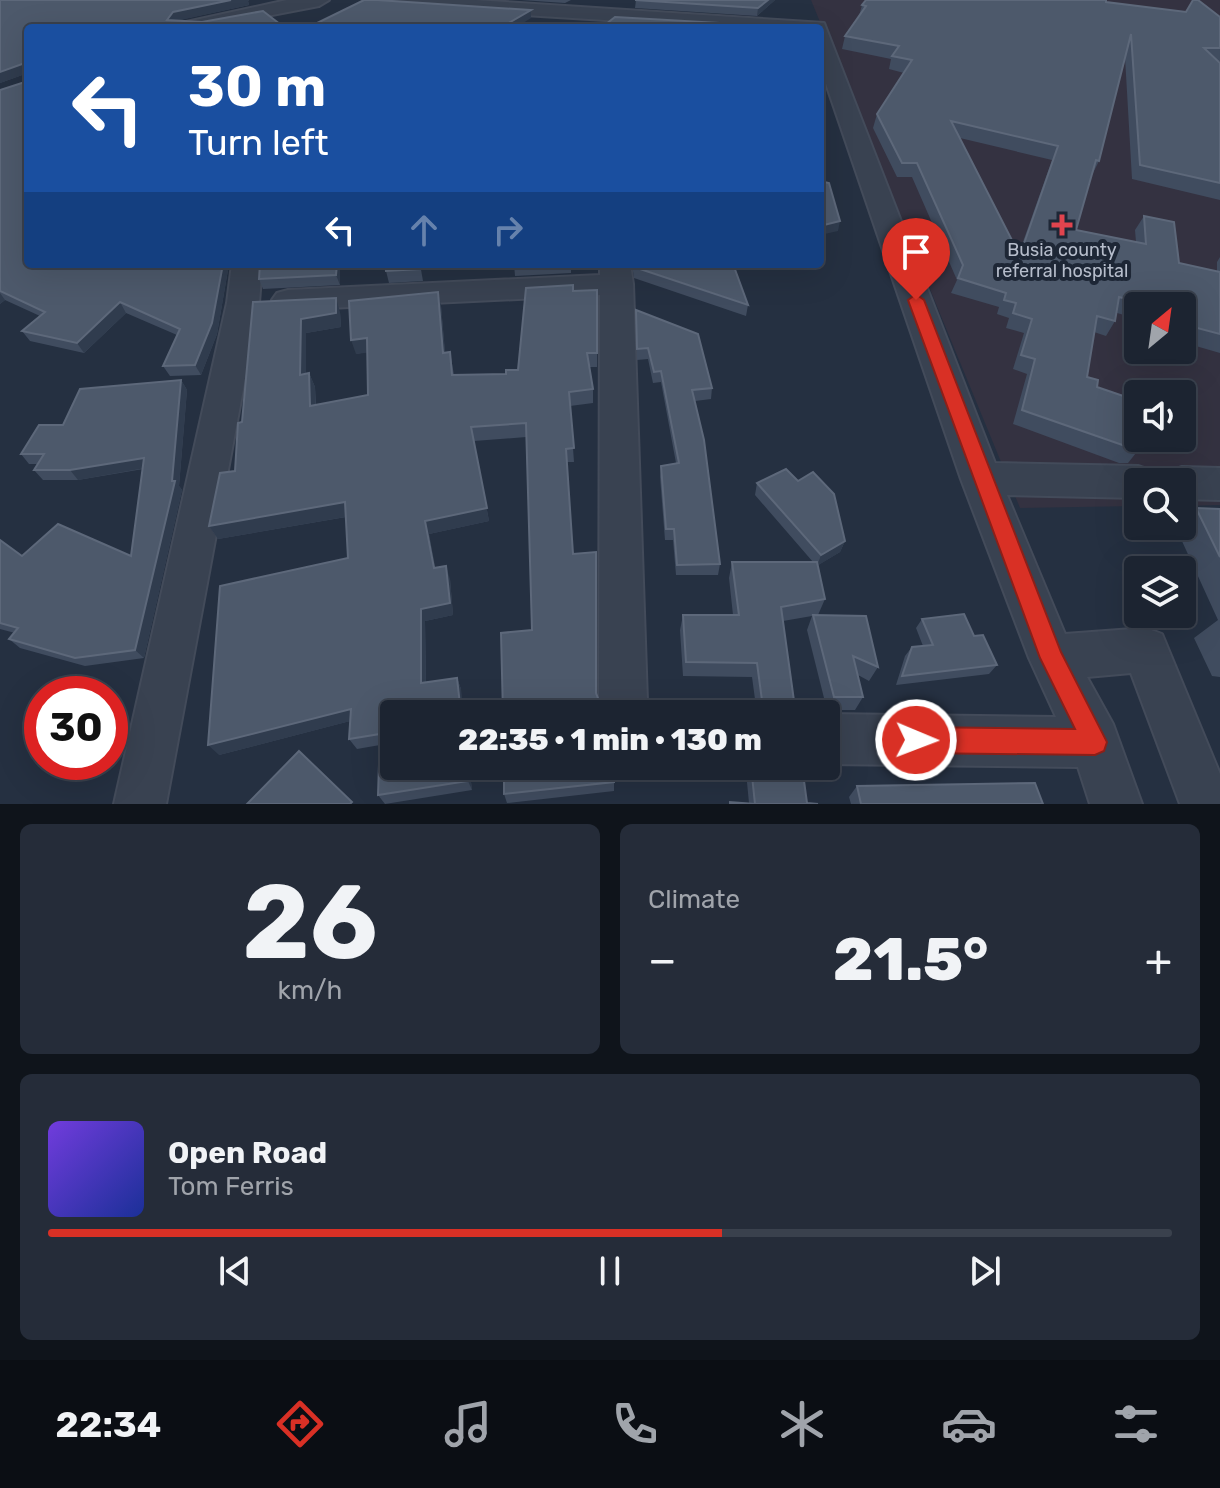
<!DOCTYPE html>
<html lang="en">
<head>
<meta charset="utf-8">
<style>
	:root { --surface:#1c2431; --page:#252c39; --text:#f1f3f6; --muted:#a0a4ab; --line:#3a414d; --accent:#d93025 }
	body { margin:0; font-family:Rubik,sans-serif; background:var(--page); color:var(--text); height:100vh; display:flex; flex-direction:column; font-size:30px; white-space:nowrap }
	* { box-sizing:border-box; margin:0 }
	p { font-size:26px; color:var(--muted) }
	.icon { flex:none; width:44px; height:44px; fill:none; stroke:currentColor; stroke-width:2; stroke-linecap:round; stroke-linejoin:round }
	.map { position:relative; height:804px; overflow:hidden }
	.sheet { display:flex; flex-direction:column; gap:20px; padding:20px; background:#0f141b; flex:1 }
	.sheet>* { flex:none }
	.guide { position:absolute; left:24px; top:24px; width:800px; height:244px; border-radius:8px; box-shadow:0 8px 32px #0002,0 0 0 2px var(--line); background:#1a4fa0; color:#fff; overflow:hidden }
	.needle { width:52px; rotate:29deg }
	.fabs { position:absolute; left:1124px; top:292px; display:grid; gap:16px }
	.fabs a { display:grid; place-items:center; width:72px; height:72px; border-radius:8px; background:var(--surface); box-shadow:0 8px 32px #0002,0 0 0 2px var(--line); font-size:40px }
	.speed { position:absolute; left:24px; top:676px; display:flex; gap:16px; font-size:40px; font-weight:700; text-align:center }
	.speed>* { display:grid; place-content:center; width:104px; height:104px; border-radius:50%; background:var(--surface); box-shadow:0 8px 32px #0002,0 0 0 2px var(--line); line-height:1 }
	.speed .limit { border:12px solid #d22; background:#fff; color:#111 }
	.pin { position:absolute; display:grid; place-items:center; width:68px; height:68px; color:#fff; margin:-82px -34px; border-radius:50% 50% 50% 0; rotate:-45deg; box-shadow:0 0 8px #0007 }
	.pin .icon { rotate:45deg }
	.me { position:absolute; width:88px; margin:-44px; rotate:91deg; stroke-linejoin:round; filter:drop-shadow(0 0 6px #0008) }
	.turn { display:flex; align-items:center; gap:28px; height:168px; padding:0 32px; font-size:36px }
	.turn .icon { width:104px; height:104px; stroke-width:2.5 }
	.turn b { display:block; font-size:56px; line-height:68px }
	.lanes { display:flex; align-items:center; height:76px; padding:0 32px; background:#0003; justify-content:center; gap:40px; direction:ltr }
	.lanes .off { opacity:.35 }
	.big { font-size:60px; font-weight:800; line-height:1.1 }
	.sheet .tile { flex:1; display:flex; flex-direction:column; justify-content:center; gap:12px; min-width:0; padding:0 28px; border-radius:12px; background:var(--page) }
	.sheet .dial { align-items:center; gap:0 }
	.dial b { font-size:104px; line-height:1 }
	.song { display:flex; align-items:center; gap:24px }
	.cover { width:96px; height:96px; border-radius:12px; background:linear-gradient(135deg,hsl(260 70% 55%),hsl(230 70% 35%)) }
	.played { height:8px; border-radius:4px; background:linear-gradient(90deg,var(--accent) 60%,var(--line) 60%) }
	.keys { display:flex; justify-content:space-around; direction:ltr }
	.heat { display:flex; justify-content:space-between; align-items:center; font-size:44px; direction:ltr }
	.sheet .tiles { flex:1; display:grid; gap:20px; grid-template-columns:1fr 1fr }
	.tile:last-child { grid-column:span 2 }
	.trip { position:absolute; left:380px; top:700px; width:460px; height:80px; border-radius:8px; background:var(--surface); box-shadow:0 8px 32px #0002,0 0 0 2px var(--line); font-weight:800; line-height:80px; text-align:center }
	.tabs { display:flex; height:128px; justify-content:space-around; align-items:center; background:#0b0e14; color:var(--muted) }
	.tabs .icon { width:56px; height:56px }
	.tabs .on { color:var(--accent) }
	.tabs b { font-size:36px; color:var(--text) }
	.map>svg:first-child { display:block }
	.medical { fill:#343241; fill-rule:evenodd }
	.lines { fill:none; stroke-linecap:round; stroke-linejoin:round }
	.minor-casing { stroke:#434b5a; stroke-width:4 }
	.minor { fill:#394251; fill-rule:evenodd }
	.wall { fill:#404c5f; fill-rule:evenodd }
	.shaded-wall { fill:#303c4e }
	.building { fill:#4d596b; stroke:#5d687a; stroke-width:2; fill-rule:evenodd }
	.route { fill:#d93025; stroke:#8d1f18; stroke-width:2 }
	.health-dot { fill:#e0444e; stroke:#1e2736; stroke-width:3 }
	.labels { text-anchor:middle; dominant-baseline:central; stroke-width:8; stroke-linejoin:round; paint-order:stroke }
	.far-poi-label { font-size:18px; fill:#b6bdcb; stroke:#1e2736 }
</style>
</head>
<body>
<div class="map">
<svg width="1220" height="804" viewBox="0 0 1220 804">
	<rect width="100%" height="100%" fill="#253041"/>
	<path class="medical" d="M 811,0 L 1220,0 L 1220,505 L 1182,506 L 1182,482 L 1138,482 L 1138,506 L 1020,508 ZM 1138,306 L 1182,306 L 1182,350 L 1138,350 ZM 1138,394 L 1182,394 L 1182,438 L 1138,438 Z"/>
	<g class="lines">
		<defs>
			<g id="minor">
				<polygon points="287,0 329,0 319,6 205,28 174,28 177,24"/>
				<polygon points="370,0 475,0 824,23 995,463 1138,466 1152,471 1158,482 1138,482 1138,498 1007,495 1065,634 1146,628 1162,634 1220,774 1220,804 1180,804 1131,673 1087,677 1113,724 1142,804 1090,804 1078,767 826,764 826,714 1056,717 1029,658 961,479 820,66 820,28 735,28 380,6"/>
				<polygon points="232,264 262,264 259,303 166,804 114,804 227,303"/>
				<polygon points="600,264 630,264 633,284 647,701 652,714 603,714 599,704 600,295 288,310 277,307 272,300 277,293 288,290 600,275"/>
				<polygon points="1182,467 1220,468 1220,500 1182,499 1182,482 1163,482 1168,472"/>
			</g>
		</defs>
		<use href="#minor" class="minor-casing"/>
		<use href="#minor" class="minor"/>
	</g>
	<g class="wall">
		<polygon points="0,0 249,0 248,1 249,5 179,20 285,28 28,28 28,264 229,264 217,334 201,375 170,376 163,366 177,335 126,313 84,353 30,341 22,331 40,316 5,300 0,304 0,90 25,82 25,74 0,83"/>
		<polygon points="521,0 571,0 565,3"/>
		<polygon points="636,0 775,0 757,16 635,8"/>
		<path d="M 1106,2 L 1220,17 L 1220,61 L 1219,61 L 1220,63 L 1220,200 L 1132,179 L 1125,57 L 1099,161 L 1092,175 L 1076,230 L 1136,242 L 1135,230 L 1144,216 L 1179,263 L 1217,271 L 1217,262 L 1220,257 L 1220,353 L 1182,342 L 1182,306 L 1138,306 L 1138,319 L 1117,313 L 1115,321 L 1106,336 L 1094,332 L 1087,377 L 1097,387 L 1140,448 L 1128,463 L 1119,463 L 1013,424 L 1027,374 L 1013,369 L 1024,333 L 1006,328 L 1009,318 L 997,314 L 999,307 L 951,293 L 957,280 L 912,177 L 897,177 L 873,128 L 877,114 L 904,73 L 889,69 L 891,59 L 842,49 L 845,36 L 859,16 L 862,5 ZM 960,138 L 1052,160 L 1019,253 Z"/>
		<polygon points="340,264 340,285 263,289 259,279"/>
		<polygon points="420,264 423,281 389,283 386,271"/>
		<polygon points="514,264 571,264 571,273 515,276"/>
		<polygon points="632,264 733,264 748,305 746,316 634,278"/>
		<polygon points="597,290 597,367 589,367 593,389 593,403 570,406 574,462 567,462 573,554 596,694 601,706 608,714 532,630 526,437 474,441 489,521 429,534 435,568 450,579 453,615 425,621 426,682 457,678 461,689 394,766 469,766 472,790 385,804 378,795 380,745 357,749 349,739 350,721 219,755 348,558 346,517 218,539 209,526 235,471 242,422 253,302 340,312 341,327 306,333 306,374 309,373 315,387 316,405 368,395 367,352 356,354 438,292 441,306 445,352 450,352 454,375 506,374 518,370 573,291"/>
		<polygon points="636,310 712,388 711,399 695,401 720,564 718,575 676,575 673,540 665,540 660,477 661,466 676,463 661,382 653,383 648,359 637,360"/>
		<polygon points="181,380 187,390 179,486 182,490 144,658 85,666 20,648 9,639 15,633 0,629 0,540 22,556 131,556 143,469 78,480 43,480 34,470 38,464 29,464 21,454 63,425"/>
		<polygon points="757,483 845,541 840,552 818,565 825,599 818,615 814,615 878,667 869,681 858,675 863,697 855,710 827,710 807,630 812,616 783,621 795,708 792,714 757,714 752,677 683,676 680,630 683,615 733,615 729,578 732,562 813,562 755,495"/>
		<polygon points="1196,508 1220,509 1220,677 1212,676 1194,638 1218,620 1176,528 1178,526 1182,526 1182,522"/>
		<polygon points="922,619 997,665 989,674 896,685 905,656 912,647 923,646 916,628"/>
		<polygon points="749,766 802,766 807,803 818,804 730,804 730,802 749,803 746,772"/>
		<polygon points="614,782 614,791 507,803 504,794"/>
		<polygon points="857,786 1043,804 851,804 849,797"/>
	</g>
	<g class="shaded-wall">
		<polygon points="231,0 249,0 248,1 249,5 176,21 167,20 173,12"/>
		<polygon points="768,0 775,0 757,16 758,8"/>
		<polygon points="531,10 531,18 515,28 500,28"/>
		<polygon points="25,63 28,73 0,83 0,72"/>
		<polygon points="840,221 838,231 820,235 820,226"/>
		<polygon points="223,264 229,264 217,334 201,375 195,365"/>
		<polygon points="337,264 340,264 340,285 336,275"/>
		<polygon points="438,292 441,306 446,367 443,353"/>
		<polygon points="0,293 5,300 0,304"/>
		<polygon points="336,298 340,312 341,327 306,333 306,389 300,375 301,319"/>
		<polygon points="120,302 126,313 84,353 77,343"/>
		<polygon points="367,338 372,352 356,354 351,340"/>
		<polygon points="309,373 315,387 316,420 310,406"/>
		<polygon points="181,380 187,390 179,486 182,490 144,658 135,650 172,481"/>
		<polygon points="471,427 489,521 429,534 438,581 434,568 425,521"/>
		<polygon points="144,458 151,467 78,480 70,470"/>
		<polygon points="345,502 351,516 218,539 209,526"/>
		<polygon points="845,541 840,552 817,566 821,555"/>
		<polygon points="446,566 450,579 453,615 425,621 426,694 421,683 421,609"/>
		<polygon points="457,678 461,689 464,714 461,714"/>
		<polygon points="351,709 358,719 219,755 208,745"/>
		<polygon points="466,766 469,766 472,790 468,781"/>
	</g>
	<g class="building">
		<polygon points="0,0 231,0 173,12 167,20 202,22 263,11 285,28 28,28 28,264 223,264 212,323 195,365 163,366 180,329 120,302 77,343 22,331 45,312 0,291 0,90 25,82 25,63 0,72"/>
		<polygon points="364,0 377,0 531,10 500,28 307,28"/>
		<polygon points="635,0 768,0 758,8"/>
		<path d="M 866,0 L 1106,0 L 1106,2 L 1186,12 L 1193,0 L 1198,0 L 1220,17 L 1220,48 L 1204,48 L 1220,63 L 1220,183 L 1140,165 L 1131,34 L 1099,161 L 1096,160 L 1076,230 L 1146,244 L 1144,216 L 1174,222 L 1179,263 L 1220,272 L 1220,334 L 1182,324 L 1182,306 L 1154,306 L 1119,297 L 1115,321 L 1097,316 L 1087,377 L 1098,380 L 1097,387 L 1138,401 L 1138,438 L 1141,438 L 1140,448 L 1131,448 L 1022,410 L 1035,359 L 1021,355 L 1032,319 L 1013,313 L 1016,303 L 1004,300 L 1006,293 L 958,278 L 963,265 L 917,163 L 902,163 L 877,114 L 912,60 L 892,56 L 899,46 L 845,36 L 866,6 L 862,5 ZM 951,121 L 1058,146 L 1020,255 L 1018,252 Z"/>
		<polygon points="615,17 739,24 735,28 601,28"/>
		<polygon points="820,181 829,183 840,221 820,226"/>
		<polygon points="260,264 337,264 336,275 259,279"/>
		<polygon points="385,264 419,264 420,269 386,271"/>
		<polygon points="514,264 546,264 514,266"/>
		<polygon points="634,264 733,264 748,305 634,267"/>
		<polygon points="573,285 573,291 597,290 597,353 587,353 593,389 569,392 574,448 566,449 573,554 596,552 596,693 601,706 607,706 608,714 503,714 501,633 532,630 526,423 471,427 487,508 425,521 434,568 446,566 450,603 421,609 421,683 457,678 461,714 394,714 394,766 466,766 468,781 378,795 380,734 349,739 351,709 208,745 220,586 348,558 345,502 209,526 220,473 235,471 238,423 242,422 253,302 336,298 336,313 301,319 300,375 309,373 310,406 368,395 367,338 351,340 349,301 438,292 443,353 450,352 452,375 506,374 506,370 518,370 526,288"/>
		<polygon points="636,310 698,334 712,388 692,390 704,440 720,564 677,565 674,529 666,529 661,466 679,463 661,371 654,372 648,348 637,349"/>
		<polygon points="181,380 172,481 175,481 135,650 75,658 9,639 18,628 0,623 0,540 22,556 58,524 131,556 144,458 70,470 34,470 44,454 21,454 39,425 63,425 80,389"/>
		<polygon points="786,469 798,481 813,472 834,494 845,541 821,555 757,483"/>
		<polygon points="1196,508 1220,509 1220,557"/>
		<polygon points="732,562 817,562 825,599 781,607 795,708 763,708 757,663 686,662 683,615 739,615"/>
		<polygon points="964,614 974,636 983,635 997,665 902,676 912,647 933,645 922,619"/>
		<polygon points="813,615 866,616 878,667 853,656 863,697 834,697"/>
		<polygon points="299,751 352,802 350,804 247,804"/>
		<polygon points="504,766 613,766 614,782 504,794"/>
		<polygon points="751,766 802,766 807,803 818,804 730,804 730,802 755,804"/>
		<polygon points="1035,783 1043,804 861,804 857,786"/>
	</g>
	<polygon class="route" points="916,294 924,300 1061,652 1107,742 1104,751 1095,755 916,753 907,749 903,740 907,731 916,727 1075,729 1040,658 908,300"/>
	<path class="health-dot" d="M1058 213h8v8h8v8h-8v8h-8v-8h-8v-8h8z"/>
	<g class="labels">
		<g class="far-poi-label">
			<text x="1062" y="250">Busia county<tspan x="1062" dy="21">referral hospital</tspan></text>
		</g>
	</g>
</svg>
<div class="fabs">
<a><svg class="needle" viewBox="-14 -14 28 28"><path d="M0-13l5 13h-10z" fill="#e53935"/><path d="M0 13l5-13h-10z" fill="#a0a4ab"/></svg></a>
<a><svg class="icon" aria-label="sound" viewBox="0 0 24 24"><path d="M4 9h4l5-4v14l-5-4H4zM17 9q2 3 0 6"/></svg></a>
<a><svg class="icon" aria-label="search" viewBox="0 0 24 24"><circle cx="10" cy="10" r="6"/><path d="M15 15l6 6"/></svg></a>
<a><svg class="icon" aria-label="layers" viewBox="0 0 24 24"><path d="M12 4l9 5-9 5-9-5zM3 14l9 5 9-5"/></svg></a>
</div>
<div class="speed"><div class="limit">30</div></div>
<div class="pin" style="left:916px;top:300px;background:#d93025"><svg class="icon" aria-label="arrive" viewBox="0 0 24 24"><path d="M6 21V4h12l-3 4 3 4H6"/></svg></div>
<svg class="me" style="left:916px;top:740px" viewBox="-20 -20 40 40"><circle r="17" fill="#d93025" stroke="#fff" stroke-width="3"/><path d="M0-11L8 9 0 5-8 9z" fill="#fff"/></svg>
<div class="trip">22:35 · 1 min · 130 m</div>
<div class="guide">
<div class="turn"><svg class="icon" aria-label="left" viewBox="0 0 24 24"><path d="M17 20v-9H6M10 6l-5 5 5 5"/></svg><div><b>30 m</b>Turn left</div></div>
<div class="lanes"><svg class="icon" aria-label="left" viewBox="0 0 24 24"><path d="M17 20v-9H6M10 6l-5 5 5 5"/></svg><svg class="icon off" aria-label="ahead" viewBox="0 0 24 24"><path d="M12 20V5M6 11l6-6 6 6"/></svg><svg class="icon off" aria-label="right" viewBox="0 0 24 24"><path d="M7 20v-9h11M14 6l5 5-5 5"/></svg></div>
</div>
</div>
<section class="sheet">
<div class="tiles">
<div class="tile dial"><b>26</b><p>km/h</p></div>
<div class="tile"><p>Climate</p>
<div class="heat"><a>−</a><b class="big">21.5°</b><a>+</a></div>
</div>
<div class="tile">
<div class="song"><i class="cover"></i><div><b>Open Road</b><p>Tom Ferris</p></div></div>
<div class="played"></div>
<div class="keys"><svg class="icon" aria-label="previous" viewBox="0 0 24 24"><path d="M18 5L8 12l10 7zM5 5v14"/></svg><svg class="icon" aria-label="pause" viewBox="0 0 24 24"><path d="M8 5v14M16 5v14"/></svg><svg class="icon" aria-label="next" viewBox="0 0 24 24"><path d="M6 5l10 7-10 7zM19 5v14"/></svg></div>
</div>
</div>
</section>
<nav class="tabs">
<b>22:34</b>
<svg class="icon on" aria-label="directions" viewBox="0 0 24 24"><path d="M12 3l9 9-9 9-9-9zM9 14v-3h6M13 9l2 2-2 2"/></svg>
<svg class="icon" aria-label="music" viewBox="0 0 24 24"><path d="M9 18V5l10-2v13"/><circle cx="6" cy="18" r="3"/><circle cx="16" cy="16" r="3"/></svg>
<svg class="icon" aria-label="phone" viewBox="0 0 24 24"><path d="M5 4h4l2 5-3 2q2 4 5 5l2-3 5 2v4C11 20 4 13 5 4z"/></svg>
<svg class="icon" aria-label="climate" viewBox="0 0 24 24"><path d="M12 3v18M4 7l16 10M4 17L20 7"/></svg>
<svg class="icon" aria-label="car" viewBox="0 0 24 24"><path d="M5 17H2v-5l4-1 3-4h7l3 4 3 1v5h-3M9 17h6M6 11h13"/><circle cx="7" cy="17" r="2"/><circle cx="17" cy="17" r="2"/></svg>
<svg class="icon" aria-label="filters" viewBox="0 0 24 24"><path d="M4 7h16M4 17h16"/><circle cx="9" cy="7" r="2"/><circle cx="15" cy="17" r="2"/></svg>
</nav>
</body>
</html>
